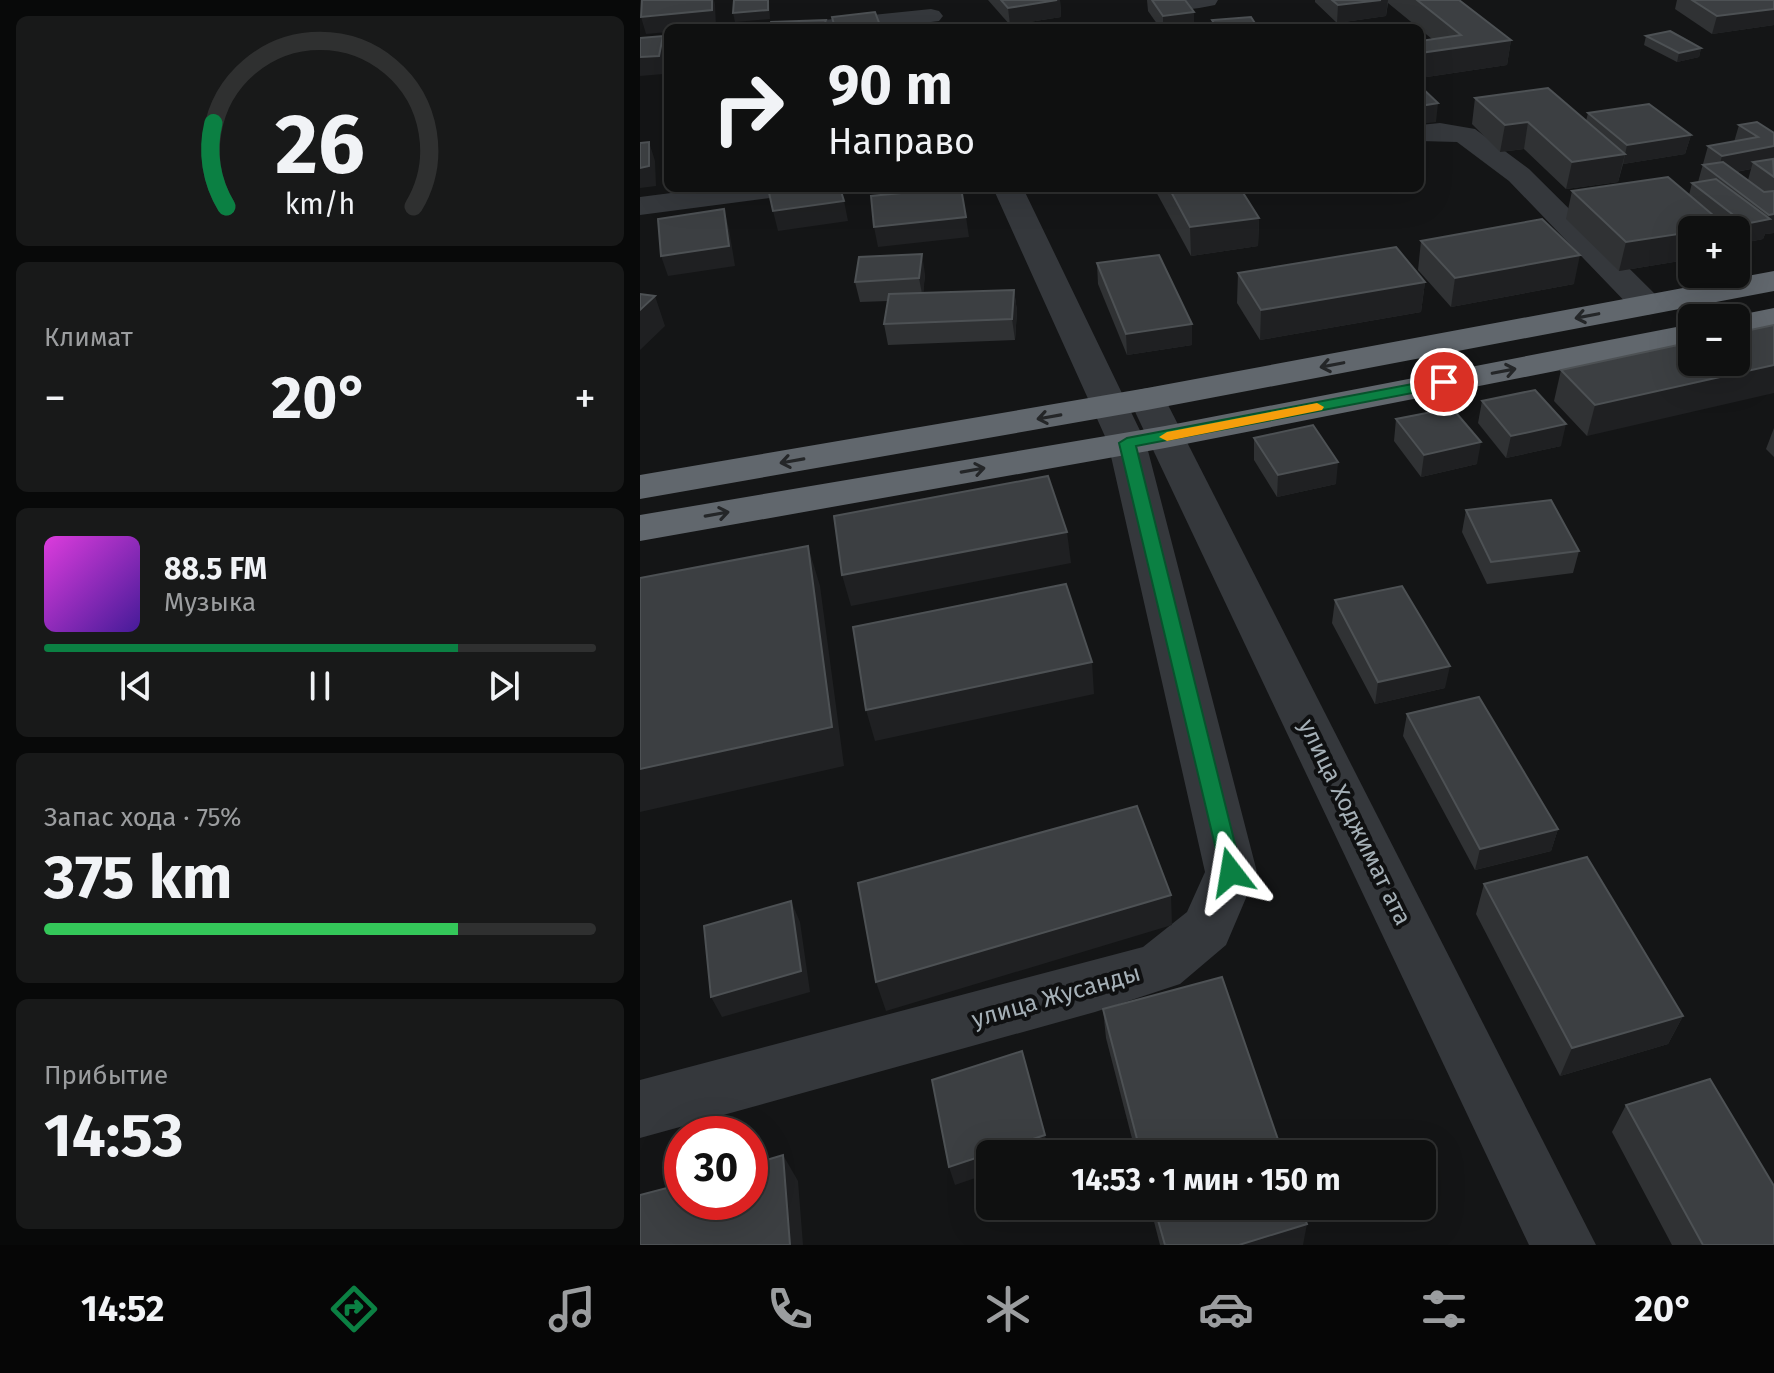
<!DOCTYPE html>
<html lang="ru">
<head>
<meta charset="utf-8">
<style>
	:root { --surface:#0f1010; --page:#181919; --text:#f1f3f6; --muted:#9b9d9f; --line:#2f3030; --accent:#0b8043 }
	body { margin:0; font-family:"Fira Sans",sans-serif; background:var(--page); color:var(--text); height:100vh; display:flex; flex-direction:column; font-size:30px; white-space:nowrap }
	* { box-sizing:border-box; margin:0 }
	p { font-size:26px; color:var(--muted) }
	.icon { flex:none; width:44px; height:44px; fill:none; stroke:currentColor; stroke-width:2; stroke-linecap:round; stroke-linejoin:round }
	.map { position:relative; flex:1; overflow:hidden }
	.details { display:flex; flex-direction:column; gap:16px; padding:16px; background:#080909; width:640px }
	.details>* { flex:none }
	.banner { position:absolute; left:24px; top:24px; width:760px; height:168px; border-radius:12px; box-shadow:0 8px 32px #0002,0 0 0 2px var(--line); background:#0f1010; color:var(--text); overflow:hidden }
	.tools { position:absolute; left:1038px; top:216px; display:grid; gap:16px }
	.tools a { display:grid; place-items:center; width:72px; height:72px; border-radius:12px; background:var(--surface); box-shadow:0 8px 32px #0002,0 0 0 2px var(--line); font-size:40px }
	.speed { position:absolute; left:24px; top:1116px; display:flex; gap:16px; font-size:40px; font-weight:700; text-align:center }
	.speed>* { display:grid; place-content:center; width:104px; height:104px; border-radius:50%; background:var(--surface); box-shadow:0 8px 32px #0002,0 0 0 2px var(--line); line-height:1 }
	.speed .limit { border:12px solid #d22; background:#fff; color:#111 }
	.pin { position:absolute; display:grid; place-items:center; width:68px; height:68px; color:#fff; margin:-34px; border:4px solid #fff; border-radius:50%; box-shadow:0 2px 8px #0007 }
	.me { position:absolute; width:88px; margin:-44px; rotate:346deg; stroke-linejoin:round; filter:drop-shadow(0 0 6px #0008) }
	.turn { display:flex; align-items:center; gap:28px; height:168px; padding:0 32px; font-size:36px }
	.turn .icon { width:104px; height:104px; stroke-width:2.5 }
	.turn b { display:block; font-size:56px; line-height:68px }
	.big { font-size:60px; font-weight:700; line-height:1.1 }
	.details .card { flex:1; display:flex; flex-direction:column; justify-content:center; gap:12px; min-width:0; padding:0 28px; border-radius:12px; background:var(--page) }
	.details .dial { align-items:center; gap:0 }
	.dial svg { height:208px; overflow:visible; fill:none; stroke:var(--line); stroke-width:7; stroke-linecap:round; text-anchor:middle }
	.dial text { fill:var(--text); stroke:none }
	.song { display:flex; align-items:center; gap:24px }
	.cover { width:96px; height:96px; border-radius:12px; background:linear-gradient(135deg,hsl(300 70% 55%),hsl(260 70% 35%)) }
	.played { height:8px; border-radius:4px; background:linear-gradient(90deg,var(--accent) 75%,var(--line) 75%) }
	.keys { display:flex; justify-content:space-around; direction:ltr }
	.heat { display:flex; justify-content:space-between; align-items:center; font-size:44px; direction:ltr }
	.charge { height:12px; border-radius:6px; background:linear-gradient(90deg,#34c759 75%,var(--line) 0) }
	.trip { position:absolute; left:336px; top:1140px; width:460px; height:80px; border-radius:12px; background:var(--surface); box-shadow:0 8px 32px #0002,0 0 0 2px var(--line); font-weight:700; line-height:80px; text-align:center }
	.tab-bar { display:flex; height:128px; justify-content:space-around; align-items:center; background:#060606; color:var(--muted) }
	.tab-bar .icon { width:56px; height:56px }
	.tab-bar .selected { color:var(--accent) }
	.tab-bar b { font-size:36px; color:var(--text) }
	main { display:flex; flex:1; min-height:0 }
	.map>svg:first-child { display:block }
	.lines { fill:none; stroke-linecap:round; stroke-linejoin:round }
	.minor { fill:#35383c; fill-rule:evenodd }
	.highway { fill:#61676d; fill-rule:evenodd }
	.wall { fill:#303234; fill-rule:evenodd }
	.shaded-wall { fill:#1f2022 }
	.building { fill:#3c3f42; stroke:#4d5154; stroke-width:2 }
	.oneway { stroke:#242628 }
	.route { fill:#0b8043; stroke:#07532c; stroke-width:2 }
	.slow { fill:#f59e0b }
	.labels { text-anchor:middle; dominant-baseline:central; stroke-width:8; stroke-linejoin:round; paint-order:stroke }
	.street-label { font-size:24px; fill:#a5b0b7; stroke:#0f1011 }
</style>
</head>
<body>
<main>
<section class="details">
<div class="card dial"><svg viewBox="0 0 100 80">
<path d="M14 69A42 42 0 1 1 86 69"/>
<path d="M14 69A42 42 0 0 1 9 37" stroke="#0b8043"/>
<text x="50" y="56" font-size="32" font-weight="700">26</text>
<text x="50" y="72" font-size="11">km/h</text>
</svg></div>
<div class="card"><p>Климат</p>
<div class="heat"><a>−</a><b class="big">20°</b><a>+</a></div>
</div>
<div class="card">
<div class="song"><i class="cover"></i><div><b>88.5 FM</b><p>Музыка</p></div></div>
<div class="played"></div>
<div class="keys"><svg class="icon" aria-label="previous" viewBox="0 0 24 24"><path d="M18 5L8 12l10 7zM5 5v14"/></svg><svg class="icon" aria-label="pause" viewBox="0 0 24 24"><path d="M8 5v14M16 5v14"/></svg><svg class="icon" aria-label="next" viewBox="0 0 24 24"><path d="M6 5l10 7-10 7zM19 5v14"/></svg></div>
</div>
<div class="card"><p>Запас хода · 75%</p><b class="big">375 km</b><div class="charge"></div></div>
<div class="card"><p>Прибытие</p><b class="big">14:53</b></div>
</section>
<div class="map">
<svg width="1134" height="1245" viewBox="0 0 1134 1245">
	<rect width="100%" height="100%" fill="#141516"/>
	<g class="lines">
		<g class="minor">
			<path d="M 529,0 L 578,0 L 575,5 C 561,8 544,11 530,8 L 526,3 Z"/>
			<polygon points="291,9 299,11 303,16 299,21 243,28 162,28 166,23 174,21"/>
			<polygon points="800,123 835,129 889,169 1019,298 1024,305 1019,312 1007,315 995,312 869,181 817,142 780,141 780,125"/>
			<polygon points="70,188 153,188 148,194 138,197 0,215 0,197"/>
			<polygon points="353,188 383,188 506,443 617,872 586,945 540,984 455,1012 0,1138 0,1080 503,947 547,912 565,872 468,443"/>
			<polygon points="507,388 520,391 525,399 956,1245 889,1245 489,399 494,391"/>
		</g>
		<g class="highway">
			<polygon points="1134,271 1134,291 507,410 0,499 0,475 507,388"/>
			<polygon points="1134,308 1134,328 1096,335 1096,318 1084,318"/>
			<polygon points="1052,324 1052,344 525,448 0,541 0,515 525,426"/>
		</g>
	</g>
	<g class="wall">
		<polygon points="348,0 420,0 421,17 370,25"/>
		<polygon points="507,0 545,0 554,28 520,28 508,11"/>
		<polygon points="675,0 819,0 871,40 867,65 780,78 780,41 792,39 748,3 746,16 697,23 675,2"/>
		<polygon points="1037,0 1134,0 1134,25 1072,34 1035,9"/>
		<polygon points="1006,36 1061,48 1059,57 1037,62 1004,45"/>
		<polygon points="835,98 946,121 948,113 1051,135 1045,154 983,164 978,182 926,189 884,149 860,152 832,124"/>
		<path d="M 1099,125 L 1134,133 L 1134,233 L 1125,234 L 1123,239 L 1098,244 L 1096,242 L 1096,230 L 1052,230 L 1052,259 L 979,271 L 926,219 L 932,191 L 1049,195 L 1052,183 L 1058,182 L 1068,146 L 1094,142 ZM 1111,169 L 1108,180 L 1096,172 Z"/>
		<polygon points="514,188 600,188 619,218 618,246 551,256"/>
		<polygon points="781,241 934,284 811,307 778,270"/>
		<polygon points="457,263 552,324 552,345 487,355 458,284"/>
		<polygon points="598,273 785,282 781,312 620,340 597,303"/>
		<polygon points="285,274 283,293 374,290 377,311 375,340 248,345 244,324 248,301 220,302 215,282"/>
		<polygon points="1134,325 947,436 914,401 921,370"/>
		<polygon points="842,401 921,446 866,458 838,423"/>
		<polygon points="756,419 837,464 781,477 754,441"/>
		<polygon points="1134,428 1134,457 1126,449"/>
		<polygon points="614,438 696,484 637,497 614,460"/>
		<polygon points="826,510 939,551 933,573 847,584 822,532"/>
		<polygon points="695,600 805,688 735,704 692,623"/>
		<polygon points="767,714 918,829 911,851 835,870 763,736"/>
		<polygon points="844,884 1043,1016 1028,1044 920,1076 836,914"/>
		<polygon points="463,1009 643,1154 496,1154 466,1038"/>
		<polygon points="986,1105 1134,1245 1032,1245 972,1132"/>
		<polygon points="510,1206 660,1206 663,1245 520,1245"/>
	</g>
	<g class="shaded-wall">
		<polygon points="72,0 74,0 75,4 76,27 28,28 28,32 6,34 1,17"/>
		<polygon points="129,0 130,19 95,22 93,13"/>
		<polygon points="420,0 421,17 370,25 368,8"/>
		<polygon points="741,0 748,0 746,16 697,23 698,5"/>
		<polygon points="1134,9 1134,25 1072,34 1077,16"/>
		<polygon points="554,12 554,28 523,28 523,16"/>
		<polygon points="23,36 28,54 24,74 0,76 0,57"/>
		<polygon points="871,40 867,65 780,78 780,53"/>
		<polygon points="1061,48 1059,57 1037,62 1039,53"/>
		<polygon points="798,103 796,122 780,124 780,106"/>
		<polygon points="888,122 884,149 860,152 865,125"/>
		<polygon points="1051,135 1045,154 983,164 987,145"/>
		<polygon points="9,142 15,161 16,186 0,188 0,168"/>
		<polygon points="1134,146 1134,164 1113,162 1111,169 1077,175 1082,156"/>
		<polygon points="985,154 978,182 926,189 932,162"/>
		<polygon points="204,201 208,221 138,231 133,211"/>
		<polygon points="84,209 89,229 95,266 28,276 21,256"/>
		<polygon points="1134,214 1134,233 1125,234 1123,239 1098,244 1105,224 1127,220 1129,215"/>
		<polygon points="326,217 329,237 238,247 234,227"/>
		<polygon points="619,218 618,246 551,256 550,227"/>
		<polygon points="1086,226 1085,230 1062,230"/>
		<polygon points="1052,232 1052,259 979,271 986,242"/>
		<polygon points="282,254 285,274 283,299 279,278"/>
		<polygon points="940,255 934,284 811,307 815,278"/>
		<polygon points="785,282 781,312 620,340 621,310"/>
		<polygon points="374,290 377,311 375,340 372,319"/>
		<polygon points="15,296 25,326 0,350 0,310"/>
		<polygon points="552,324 552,345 487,355 486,334"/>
		<polygon points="1134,365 1134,393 947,436 955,405"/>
		<polygon points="926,424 921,446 866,458 871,436"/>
		<polygon points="841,442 837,464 781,477 784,455"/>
		<polygon points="698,462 696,484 637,497 638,475"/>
		<polygon points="427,532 431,563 211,606 202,575"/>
		<polygon points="168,546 180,586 204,766 0,812 0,769"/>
		<polygon points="452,662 454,694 235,741 226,710"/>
		<polygon points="810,666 805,688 735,704 738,682"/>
		<polygon points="918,829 911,851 835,870 840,849"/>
		<polygon points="531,895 532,925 246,1011 236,982"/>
		<polygon points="151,901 160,922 170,992 82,1017 71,997"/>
		<polygon points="1043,1016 1028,1044 920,1076 932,1048"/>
		<polygon points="405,1135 409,1153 350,1154 350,1173 315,1185 309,1167"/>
		<polygon points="143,1155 158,1181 163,1245 150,1245"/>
		<polygon points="667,1224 663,1245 599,1245"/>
	</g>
	<g class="building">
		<polygon points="2,0 72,0 72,10 1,17"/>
		<polygon points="94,0 128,0 128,10 93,13"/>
		<polygon points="361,0 417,0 368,8"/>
		<polygon points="512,0 545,0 554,12 523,16"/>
		<polygon points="692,0 741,0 698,5"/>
		<polygon points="777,0 819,0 871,40 780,53 780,41 821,35"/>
		<polygon points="1052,0 1134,0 1134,9 1077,16"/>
		<polygon points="235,12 241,28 195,28 192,17"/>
		<polygon points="611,17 618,28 577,28 572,20"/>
		<polygon points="186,20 183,28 129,28 131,22"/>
		<polygon points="445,23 448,28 400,28"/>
		<polygon points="1030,31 1061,48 1039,53 1006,36"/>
		<polygon points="23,36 19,56 0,57 0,38"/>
		<polygon points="780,86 798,103 780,106"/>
		<polygon points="908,88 985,154 932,162 888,122 865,125 835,98"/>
		<polygon points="1009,104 1051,135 987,145 948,113"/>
		<polygon points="1117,122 1134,133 1134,146 1082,156 1068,146 1118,137 1099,125"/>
		<polygon points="9,142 9,166 0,168 0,143"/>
		<polygon points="1133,159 1134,177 1113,162"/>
		<polygon points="1083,162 1124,192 1134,191 1134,214 1129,215 1063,165"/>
		<polygon points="1028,177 1086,226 1062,230 1052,230 1052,232 986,242 932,191"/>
		<polygon points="1076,179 1130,219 1105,224 1052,183"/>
		<polygon points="128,188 200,188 204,201 133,211"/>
		<polygon points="313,188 321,188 326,217 234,227 231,196"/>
		<polygon points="529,188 600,188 619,218 550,227"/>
		<polygon points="84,209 89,246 21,256 18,219"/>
		<polygon points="902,219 940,255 815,278 781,241"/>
		<polygon points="756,247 785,282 621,310 598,273"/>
		<polygon points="282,254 279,278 215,282 219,257"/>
		<polygon points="519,255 552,324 486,334 457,263"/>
		<polygon points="374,290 372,319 244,324 249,294"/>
		<polygon points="0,294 15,296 0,310"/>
		<polygon points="1134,325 1134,365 955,405 921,370 1052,342 1052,362 1096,362 1096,333"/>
		<polygon points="895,390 926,424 871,436 842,401"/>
		<polygon points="812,408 841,442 784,455 756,419"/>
		<polygon points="673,425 698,462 638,475 614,438"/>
		<polygon points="408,476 427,532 202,575 194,516"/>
		<polygon points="911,500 939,551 851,562 826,510"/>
		<polygon points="168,546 192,727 0,769 0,578"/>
		<polygon points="426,584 452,662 226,710 213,627"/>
		<polygon points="762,586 810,666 738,682 695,600"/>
		<polygon points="839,697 918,829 840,849 767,714"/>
		<polygon points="497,806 531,895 236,982 218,883"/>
		<polygon points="947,857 1043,1016 932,1048 844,884"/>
		<polygon points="151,901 161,971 71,997 64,926"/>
		<polygon points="582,977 643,1154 501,1154 463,1009"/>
		<polygon points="382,1051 405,1135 309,1167 292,1080"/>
		<polygon points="1070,1079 1134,1186 1134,1245 1063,1245 986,1105"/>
		<polygon points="143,1155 150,1245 0,1245 0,1195 42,1184 42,1202 110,1202 110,1165"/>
		<polygon points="514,1206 660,1206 667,1224 599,1245 525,1245"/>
	</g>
	<defs><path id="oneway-shaft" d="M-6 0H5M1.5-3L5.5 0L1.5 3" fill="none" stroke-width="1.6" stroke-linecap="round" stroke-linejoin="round" transform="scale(2)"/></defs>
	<g class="oneway">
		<use href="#oneway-shaft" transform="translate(947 316) rotate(169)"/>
		<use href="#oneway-shaft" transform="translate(692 365) rotate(169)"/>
		<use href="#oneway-shaft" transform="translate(864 371) rotate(-11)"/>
		<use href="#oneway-shaft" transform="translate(409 417) rotate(170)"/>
		<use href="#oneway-shaft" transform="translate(152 461) rotate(170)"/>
		<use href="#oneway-shaft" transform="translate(333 470) rotate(-10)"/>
		<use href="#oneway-shaft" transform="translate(77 514) rotate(-10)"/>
	</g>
	<polygon class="route" points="804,378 809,379 809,386 496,446 602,872 598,879 591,882 583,879 479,443 487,438"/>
	<polygon class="slow" points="677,403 684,407 682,410 527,441 519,437 527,432"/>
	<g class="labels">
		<g class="street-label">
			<text transform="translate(715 822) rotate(64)">улица Ходжимат ата</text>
			<text transform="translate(416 996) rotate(-16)">улица Жусанды</text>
		</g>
	</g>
</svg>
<div class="tools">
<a>+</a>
<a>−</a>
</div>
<div class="speed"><div class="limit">30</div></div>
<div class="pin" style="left:804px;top:382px;background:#d93025"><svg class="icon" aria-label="arrive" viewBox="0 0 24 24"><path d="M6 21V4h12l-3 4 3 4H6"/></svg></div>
<svg class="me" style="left:591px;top:872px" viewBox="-20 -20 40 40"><path d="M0-17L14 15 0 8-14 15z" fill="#0b8043" stroke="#fff" stroke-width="4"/></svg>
<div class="trip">14:53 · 1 мин · 150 m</div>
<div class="banner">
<div class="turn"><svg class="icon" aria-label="right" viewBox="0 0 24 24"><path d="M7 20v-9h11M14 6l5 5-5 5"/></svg><div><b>90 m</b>Направо</div></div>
</div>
</div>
</main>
<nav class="tab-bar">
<b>14:52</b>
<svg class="icon selected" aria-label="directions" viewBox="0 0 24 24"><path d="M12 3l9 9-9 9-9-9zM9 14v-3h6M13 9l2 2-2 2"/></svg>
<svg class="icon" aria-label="music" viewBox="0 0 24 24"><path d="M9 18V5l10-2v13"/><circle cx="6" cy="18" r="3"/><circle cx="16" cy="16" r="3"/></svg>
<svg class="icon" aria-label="phone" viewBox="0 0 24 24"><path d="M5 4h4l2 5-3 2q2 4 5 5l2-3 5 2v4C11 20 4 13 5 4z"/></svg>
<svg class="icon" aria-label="climate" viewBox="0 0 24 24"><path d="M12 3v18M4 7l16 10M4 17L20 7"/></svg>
<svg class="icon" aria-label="car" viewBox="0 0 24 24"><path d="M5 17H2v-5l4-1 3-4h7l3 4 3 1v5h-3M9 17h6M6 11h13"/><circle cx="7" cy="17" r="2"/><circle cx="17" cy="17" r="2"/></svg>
<svg class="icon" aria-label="filters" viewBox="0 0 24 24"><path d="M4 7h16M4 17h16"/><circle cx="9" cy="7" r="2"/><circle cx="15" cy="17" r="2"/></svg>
<b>20°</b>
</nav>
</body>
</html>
